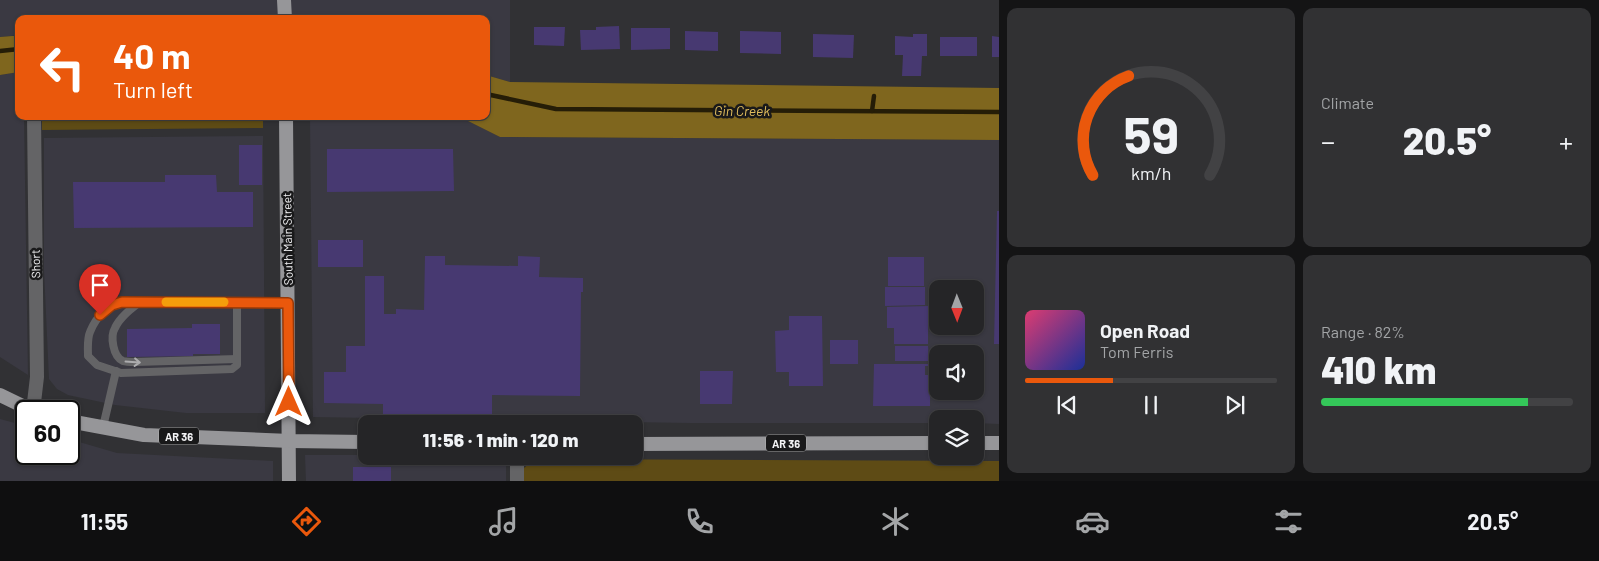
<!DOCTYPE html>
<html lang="en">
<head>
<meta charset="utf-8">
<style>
	:root { --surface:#252527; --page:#313133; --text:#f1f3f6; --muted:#a3a5a7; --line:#424244; --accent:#ea580c }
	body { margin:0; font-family:Barlow,sans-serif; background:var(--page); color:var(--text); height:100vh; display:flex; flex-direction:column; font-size:19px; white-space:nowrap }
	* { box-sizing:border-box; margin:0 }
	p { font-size:16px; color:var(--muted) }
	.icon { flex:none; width:28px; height:28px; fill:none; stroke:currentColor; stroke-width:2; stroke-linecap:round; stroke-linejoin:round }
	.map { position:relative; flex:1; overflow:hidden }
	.sheet { display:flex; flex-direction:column; gap:8px; padding:8px; background:#141415; width:600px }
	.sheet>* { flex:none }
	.hud { position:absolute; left:15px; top:15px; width:475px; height:105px; border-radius:10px; box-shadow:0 1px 4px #0004,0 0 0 1px var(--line); background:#ea580c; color:#fff; overflow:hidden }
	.needle { width:32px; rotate:179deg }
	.tools { position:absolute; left:929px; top:280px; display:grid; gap:10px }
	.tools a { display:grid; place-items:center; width:55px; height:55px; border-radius:10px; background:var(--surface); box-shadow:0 1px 4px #0004,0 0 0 1px var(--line); font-size:25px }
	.speed { position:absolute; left:15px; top:400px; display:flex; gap:10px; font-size:25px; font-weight:700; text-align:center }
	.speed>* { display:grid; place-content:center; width:65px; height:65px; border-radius:50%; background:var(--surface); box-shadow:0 1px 4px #0004,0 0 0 1px var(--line); line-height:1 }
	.speed .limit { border:2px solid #111; border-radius:8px; background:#fff; color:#111 }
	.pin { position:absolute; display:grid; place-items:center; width:42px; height:42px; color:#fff; margin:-51px -21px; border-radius:50% 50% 50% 0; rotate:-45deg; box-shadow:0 0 5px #0007 }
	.pin .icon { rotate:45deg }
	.me { position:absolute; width:55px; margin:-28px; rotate:0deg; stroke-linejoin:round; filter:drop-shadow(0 0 4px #0008) }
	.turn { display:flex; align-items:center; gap:18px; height:105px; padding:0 15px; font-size:22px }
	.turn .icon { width:65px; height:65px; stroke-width:2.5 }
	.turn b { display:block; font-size:35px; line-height:42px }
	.big { font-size:38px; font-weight:800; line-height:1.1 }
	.sheet .widget { flex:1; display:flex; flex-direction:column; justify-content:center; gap:8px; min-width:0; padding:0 18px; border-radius:10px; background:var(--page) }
	.sheet .dial { align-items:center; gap:0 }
	.dial svg { height:130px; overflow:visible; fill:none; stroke:var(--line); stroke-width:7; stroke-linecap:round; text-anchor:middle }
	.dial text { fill:var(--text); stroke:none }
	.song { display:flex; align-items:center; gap:15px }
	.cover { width:60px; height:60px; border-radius:8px; background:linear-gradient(135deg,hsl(340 70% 55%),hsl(230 70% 35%)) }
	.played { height:5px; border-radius:2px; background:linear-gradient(90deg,var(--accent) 35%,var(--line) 35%) }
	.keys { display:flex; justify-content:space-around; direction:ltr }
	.heat { display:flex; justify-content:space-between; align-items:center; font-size:28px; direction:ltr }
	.charge { height:8px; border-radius:4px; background:linear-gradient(90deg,#34c759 82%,var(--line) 0) }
	.sheet .tiles { flex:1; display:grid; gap:8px; grid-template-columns:repeat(2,1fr) }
	.trip { position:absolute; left:358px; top:415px; width:285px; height:50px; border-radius:10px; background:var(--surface); box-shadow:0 1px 4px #0004,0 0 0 1px var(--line); font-weight:800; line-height:50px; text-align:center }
	.tabs { display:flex; height:80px; justify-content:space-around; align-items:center; background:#0f0f10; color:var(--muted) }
	.tabs .icon { width:35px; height:35px }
	.tabs .selected { color:var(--accent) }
	.tabs b { font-size:22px; color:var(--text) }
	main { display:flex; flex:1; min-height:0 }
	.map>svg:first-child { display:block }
	.built { fill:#3a3942; fill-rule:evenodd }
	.green { fill:#5e4b15 }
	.forest { fill:#7f661e }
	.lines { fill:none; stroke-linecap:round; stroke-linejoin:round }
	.stream { stroke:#251d07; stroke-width:4.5 }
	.building { fill:#473971 }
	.service { stroke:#646466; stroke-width:8 }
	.minor { stroke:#646466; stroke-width:14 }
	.primary { stroke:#969699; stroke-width:14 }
	.oneway { stroke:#acacae }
	.route-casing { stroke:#983908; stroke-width:12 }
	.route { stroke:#ea580c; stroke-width:9 }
	.slow { stroke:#f59e0b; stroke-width:9 }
	.labels { text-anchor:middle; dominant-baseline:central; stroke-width:5; stroke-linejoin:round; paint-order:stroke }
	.shield { fill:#19191a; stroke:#b2b2b3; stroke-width:1 }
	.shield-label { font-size:11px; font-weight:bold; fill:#f3f3f5 }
	.street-label { font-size:12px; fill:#f3f3f5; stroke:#19191a }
	.water-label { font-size:14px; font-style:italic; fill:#e2be5d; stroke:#19191a }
</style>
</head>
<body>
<main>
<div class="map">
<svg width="999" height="481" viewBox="0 0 999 481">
	<rect width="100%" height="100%" fill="#313134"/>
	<g class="built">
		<polygon points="0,0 510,0 510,82 486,75 486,19 286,19 265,14 207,19 19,19 19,35 0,37"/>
		<polygon points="19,72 19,116 24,116 28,375 0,357 0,75"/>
		<path d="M 310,116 L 458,116 L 500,137 L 999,140 L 999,424 L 975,423 L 975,419 L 938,419 L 937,423 L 690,423 L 313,417 ZM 938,289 L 975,289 L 975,326 L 938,326 ZM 938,354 L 975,354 L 975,391 L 938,391 Z"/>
		<polygon points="263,136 265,413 186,413 115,405 68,395 57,389 49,379 44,270 44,138"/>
		<polygon points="0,419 26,426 26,454 69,454 69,439 117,453 273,461 273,481 0,481"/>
		<polygon points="305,455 366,455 366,456 506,456 506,481 306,481"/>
	</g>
	<g class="green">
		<polygon points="42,116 263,116 263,128 42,130"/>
		<polygon points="537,459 999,461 999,481 524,481 523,479 524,468 531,462"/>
	</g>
	<g class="forest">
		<polygon points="12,36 19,36 19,72 0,75 0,37"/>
		<polygon points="486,75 510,82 999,88 999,140 500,137 458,116 486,116"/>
	</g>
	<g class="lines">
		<g class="stream">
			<polyline points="0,51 19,49"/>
			<polyline points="486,94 556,109 999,112"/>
			<polyline points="872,111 874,96"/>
		</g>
	</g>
	<g class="building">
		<polygon points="619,26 620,49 581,50 580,30 596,30 596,27"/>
		<polygon points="534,27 565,27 564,46 534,45"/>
		<polygon points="631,28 670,28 670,49 631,50"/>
		<polygon points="685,31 718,32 718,51 685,50"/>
		<polygon points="740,31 781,32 781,54 740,53"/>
		<polygon points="813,34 854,35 853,58 813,57"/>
		<polygon points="913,34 927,34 927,56 922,56 921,76 902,76 903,55 895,55 895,36 913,37"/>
		<polygon points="992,36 999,37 999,57 992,57"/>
		<rect x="940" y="37" width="37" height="19"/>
		<rect x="239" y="145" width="23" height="40"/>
		<polygon points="327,149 453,149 454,191 327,192"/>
		<polygon points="165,175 216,175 217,192 253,192 253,227 74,228 73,182 165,182"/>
		<polygon points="997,211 999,211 999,344 994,344"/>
		<rect x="318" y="240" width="45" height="27"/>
		<polygon points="425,256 445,256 445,265 518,266 518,256 540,257 539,277 583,278 583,292 581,292 580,396 492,395 492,418 383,417 383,404 324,403 324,372 346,372 346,346 365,346 365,276 384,276 384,314 396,314 396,309 424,310"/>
		<rect x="888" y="257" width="36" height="29"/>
		<polygon points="885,287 925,287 925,305 885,306"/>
		<polygon points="928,306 928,344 894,344 894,328 887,328 887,307"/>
		<polygon points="789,316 822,316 823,386 789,386 789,372 776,372 775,331 789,330"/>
		<polygon points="192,324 220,324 220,354 193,354 193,356 127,357 127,329 192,328"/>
		<rect x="830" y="340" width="28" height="24"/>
		<polygon points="895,346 928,346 929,361 895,361"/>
		<polygon points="874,364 929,364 929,366 925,366 925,375 930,375 930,406 873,406"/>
		<polygon points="700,371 733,371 732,404 700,404"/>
		<rect x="353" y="467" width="38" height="14"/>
	</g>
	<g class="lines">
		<g class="service">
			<path d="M 140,302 C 131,309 120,317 115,328 C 110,336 113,357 123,361 C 126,362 131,362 135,362 L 237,359"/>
			<path d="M 237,302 L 237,365 L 232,369 L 121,373 L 97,365 L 88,356 C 88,349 87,339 90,332 C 96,317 107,306 122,302 L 288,303"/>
			<polyline points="103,427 116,371"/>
		</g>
		<g class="minor">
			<polyline points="33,411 37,377 34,116"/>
			<polyline points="517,456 517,481"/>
		</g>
		<g class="primary">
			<polyline points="284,0 285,19"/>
			<polyline points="286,116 289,481"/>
			<polyline points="0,395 33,411"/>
			<polyline points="69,421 144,435 290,441 366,442"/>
			<polyline points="975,443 999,443"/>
			<polyline points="634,444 938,443"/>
		</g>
	</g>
	<defs><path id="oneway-shaft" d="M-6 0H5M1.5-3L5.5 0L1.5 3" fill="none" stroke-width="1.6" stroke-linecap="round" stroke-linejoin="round" transform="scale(1.25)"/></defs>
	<use class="oneway" href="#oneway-shaft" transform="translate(133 362) rotate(4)"/>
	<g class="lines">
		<defs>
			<polyline id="route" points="100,315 112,305 122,302 288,303 289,402"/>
		</defs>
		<use href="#route" class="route-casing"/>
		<use href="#route" class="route"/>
		<polyline class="slow" points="166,302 224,302"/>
	</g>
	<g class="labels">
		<g class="shield">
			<rect x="159" y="427.5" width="40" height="17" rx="4"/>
			<rect x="766" y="434.5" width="40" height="17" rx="4"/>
		</g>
		<g class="shield-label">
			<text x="179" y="436">AR 36</text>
			<text x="786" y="443">AR 36</text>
		</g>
		<g class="street-label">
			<text transform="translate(287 239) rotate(-91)">South Main Street</text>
			<text transform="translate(35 264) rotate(-91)">Short</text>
		</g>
		<g class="water-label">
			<text x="742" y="110">Gin Creek</text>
		</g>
	</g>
</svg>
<div class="tools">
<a><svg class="needle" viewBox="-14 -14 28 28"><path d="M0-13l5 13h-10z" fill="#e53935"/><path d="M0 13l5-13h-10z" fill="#a3a5a7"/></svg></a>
<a><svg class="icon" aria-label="sound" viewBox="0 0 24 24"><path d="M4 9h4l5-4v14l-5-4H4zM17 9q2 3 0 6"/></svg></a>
<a><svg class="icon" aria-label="layers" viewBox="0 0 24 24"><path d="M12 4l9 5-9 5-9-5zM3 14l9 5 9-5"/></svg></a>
</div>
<div class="speed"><div class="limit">60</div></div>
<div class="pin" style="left:100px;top:315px;background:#d93025"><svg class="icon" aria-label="arrive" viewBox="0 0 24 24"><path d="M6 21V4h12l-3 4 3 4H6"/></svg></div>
<svg class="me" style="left:289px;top:402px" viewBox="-20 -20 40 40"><path d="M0-17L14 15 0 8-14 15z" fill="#ea580c" stroke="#fff" stroke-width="4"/></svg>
<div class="trip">11:56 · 1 min · 120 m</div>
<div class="hud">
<div class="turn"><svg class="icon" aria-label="left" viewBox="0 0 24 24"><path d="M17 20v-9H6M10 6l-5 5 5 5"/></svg><div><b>40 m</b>Turn left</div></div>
</div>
</div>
<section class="sheet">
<div class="tiles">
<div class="widget dial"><svg viewBox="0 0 100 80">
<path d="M14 69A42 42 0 1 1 86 69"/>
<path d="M14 69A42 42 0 0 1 36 8" stroke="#ea580c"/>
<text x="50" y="56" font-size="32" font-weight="700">59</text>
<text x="50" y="72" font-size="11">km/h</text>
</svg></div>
<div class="widget"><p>Climate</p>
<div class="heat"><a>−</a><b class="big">20.5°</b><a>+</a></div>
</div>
<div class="widget">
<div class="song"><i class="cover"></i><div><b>Open Road</b><p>Tom Ferris</p></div></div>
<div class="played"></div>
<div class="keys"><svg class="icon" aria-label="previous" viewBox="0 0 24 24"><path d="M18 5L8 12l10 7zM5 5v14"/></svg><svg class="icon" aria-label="pause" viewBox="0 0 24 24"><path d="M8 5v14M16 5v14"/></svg><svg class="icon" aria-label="next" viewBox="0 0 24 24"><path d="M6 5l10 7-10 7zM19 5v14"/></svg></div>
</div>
<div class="widget"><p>Range · 82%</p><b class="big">410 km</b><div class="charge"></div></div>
</div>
</section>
</main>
<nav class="tabs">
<b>11:55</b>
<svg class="icon selected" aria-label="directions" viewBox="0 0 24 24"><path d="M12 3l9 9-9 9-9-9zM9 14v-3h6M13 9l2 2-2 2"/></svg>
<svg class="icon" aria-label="music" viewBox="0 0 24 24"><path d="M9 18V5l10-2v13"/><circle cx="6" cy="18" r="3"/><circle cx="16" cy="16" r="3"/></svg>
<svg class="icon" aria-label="phone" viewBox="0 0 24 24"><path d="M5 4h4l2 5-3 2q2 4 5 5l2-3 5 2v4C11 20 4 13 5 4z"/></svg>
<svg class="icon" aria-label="climate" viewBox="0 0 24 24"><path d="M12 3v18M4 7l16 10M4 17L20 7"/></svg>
<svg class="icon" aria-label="car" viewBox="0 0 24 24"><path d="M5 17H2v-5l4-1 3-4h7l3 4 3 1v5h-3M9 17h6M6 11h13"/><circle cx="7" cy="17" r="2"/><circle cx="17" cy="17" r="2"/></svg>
<svg class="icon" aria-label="filters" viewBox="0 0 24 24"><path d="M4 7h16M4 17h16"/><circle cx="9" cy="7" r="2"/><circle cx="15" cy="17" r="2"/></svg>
<b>20.5°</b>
</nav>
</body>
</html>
